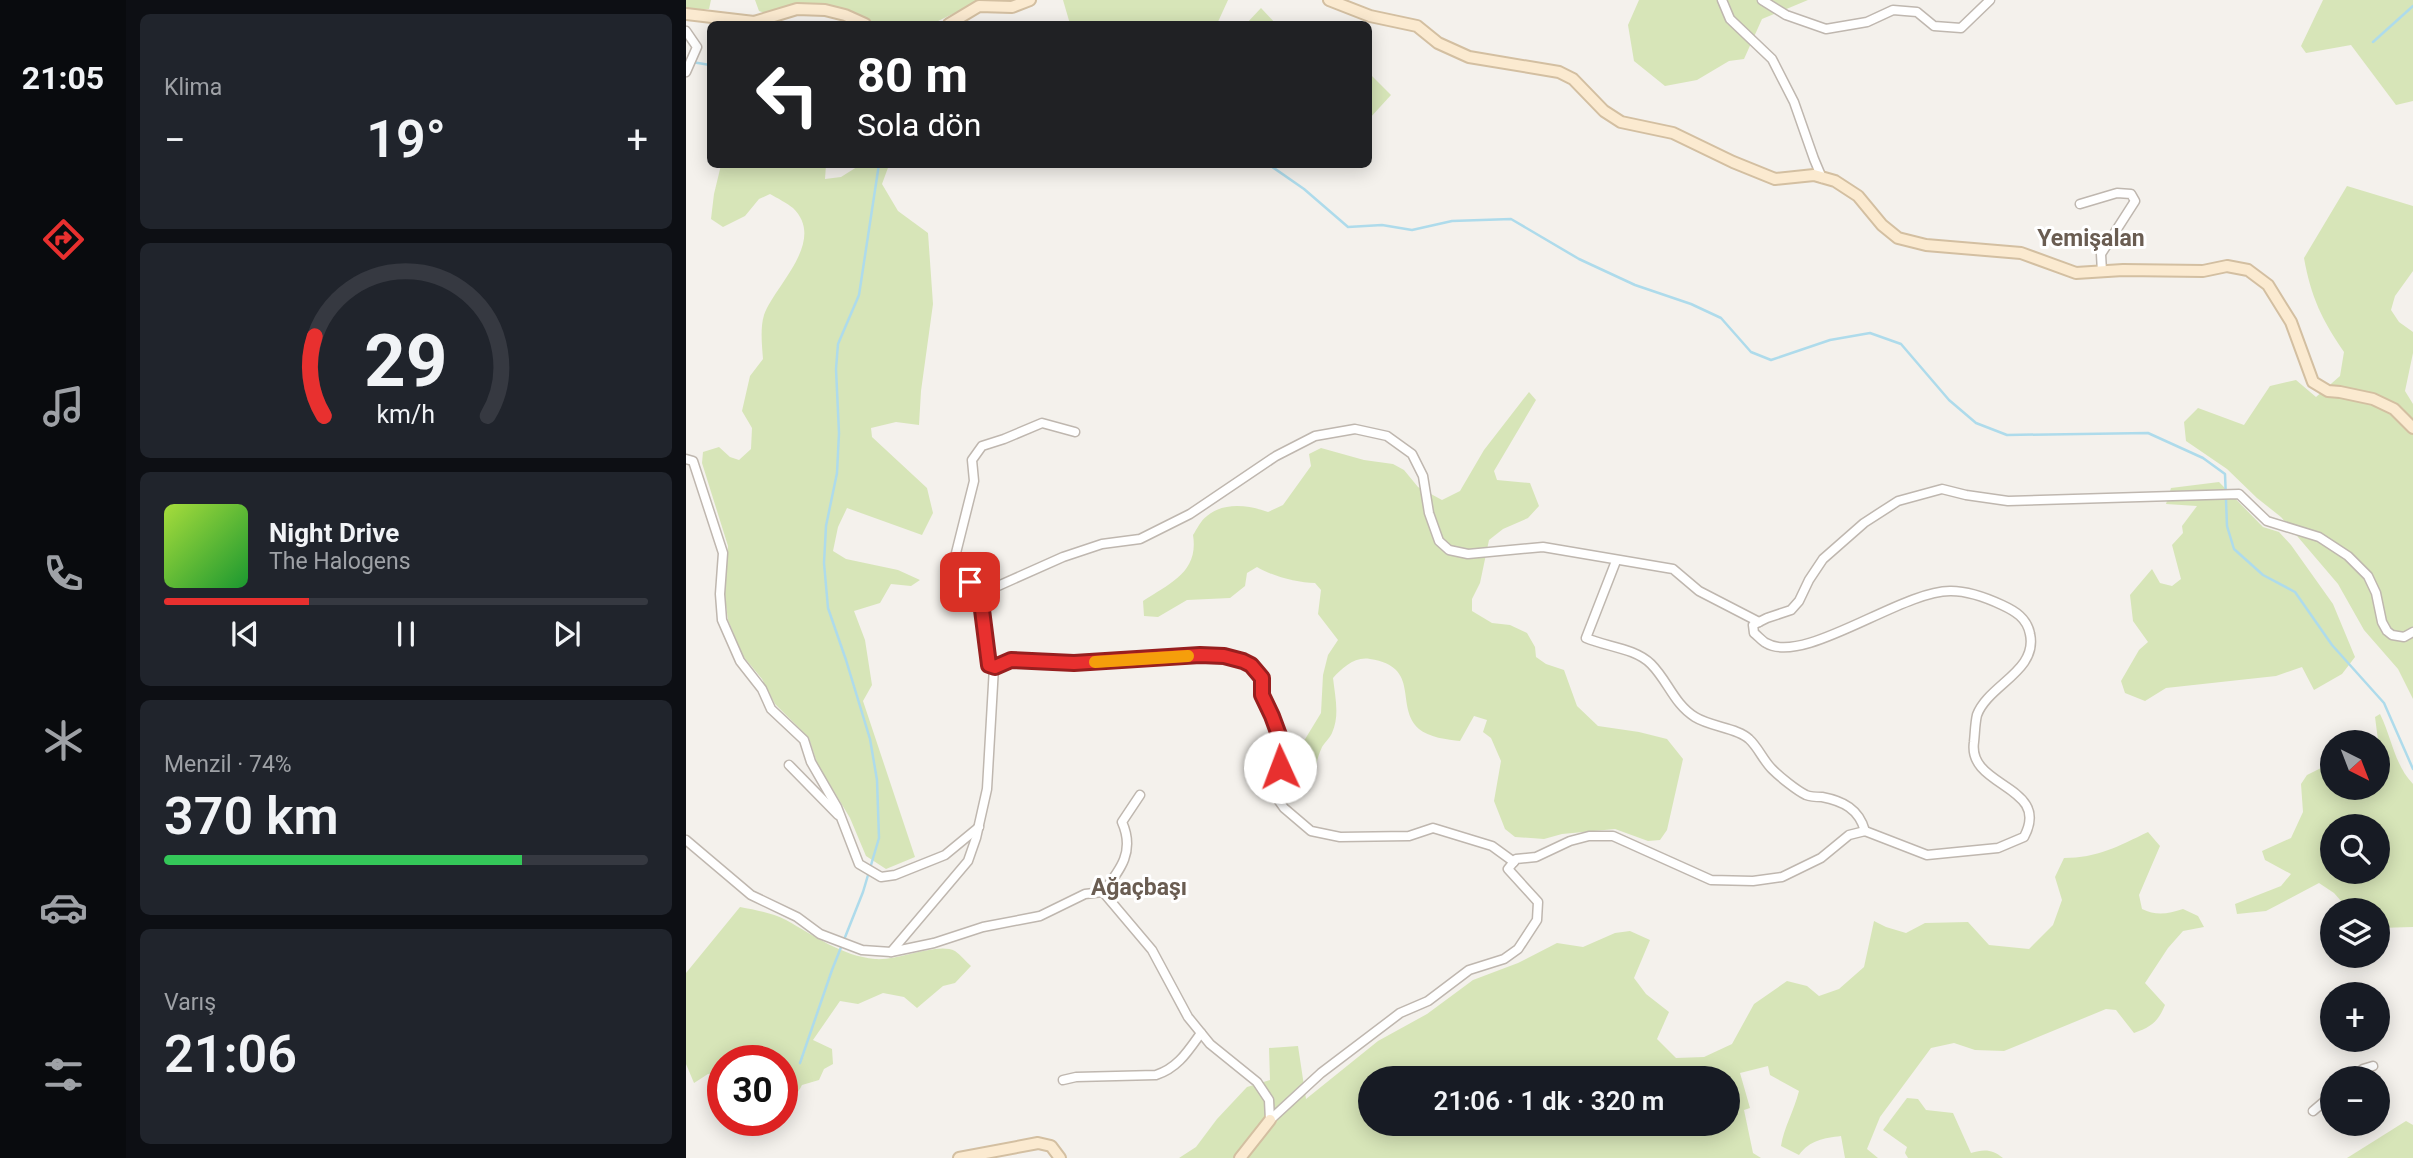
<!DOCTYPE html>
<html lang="tr">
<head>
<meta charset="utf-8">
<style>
	:root { --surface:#171b24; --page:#20242c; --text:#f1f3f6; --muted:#9ea1a6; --line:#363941; --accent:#e8302f }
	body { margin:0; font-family:Roboto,sans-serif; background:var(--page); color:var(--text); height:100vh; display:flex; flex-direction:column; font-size:26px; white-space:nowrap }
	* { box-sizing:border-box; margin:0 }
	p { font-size:23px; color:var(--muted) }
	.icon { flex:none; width:38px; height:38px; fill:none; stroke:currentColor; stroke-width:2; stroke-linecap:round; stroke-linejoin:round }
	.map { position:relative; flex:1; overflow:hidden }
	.details { display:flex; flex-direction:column; gap:14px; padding:14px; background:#0d0f14; width:560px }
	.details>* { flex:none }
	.hud { position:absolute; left:21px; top:21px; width:665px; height:147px; border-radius:10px; box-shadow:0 4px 18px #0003; background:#202124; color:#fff; overflow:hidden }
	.needle { width:46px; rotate:138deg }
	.buttons { position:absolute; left:1634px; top:730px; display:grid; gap:14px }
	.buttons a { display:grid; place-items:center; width:70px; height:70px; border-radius:50%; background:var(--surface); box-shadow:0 4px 18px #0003; font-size:35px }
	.speed { position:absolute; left:21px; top:1045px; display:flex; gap:14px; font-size:35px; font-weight:700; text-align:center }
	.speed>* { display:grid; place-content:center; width:91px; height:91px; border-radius:50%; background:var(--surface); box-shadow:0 4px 18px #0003; line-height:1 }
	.speed .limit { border:10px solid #d22; background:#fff; color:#111 }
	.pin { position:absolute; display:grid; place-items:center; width:60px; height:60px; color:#fff; margin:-30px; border-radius:14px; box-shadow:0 4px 10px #0006 }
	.me { position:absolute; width:77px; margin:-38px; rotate:358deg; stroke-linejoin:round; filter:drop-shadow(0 0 5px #0008) }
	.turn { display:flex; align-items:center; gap:24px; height:147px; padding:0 35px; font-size:32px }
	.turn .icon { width:91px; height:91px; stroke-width:2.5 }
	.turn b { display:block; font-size:49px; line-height:60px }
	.big { font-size:52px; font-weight:600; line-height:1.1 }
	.details .tile { flex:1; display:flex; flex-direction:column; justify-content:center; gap:10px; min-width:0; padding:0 24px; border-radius:10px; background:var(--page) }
	.details .dial { align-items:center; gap:0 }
	.dial svg { height:182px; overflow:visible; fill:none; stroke:var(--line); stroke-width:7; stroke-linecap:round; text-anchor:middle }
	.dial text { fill:var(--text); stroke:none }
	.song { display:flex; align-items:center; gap:21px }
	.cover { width:84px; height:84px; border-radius:10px; background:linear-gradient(135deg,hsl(80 70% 55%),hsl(130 70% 35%)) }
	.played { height:7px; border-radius:4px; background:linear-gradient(90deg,var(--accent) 30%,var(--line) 30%) }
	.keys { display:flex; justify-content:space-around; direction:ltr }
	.heat { display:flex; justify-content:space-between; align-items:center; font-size:38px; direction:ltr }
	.charge { height:10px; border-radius:5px; background:linear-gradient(90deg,#34c759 74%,var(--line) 0) }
	.trip { position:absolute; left:672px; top:1066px; width:382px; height:70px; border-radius:35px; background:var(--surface); box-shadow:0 4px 18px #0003; font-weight:600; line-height:70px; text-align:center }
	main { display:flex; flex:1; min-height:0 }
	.menu { display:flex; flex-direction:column; width:126px; justify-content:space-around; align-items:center; background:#090b0e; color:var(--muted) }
	.menu .icon { width:49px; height:49px }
	.menu .active { color:var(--accent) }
	.menu b { font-size:32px; color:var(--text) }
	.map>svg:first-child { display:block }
	.green { fill:#d7e5b8; fill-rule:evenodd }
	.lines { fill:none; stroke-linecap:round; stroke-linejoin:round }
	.stream { stroke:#aedbeb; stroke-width:2.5 }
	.street-casing { stroke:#bfb7af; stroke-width:11 }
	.secondary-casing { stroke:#d3bfa1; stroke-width:14 }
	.street { stroke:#fff; stroke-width:8 }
	.secondary { stroke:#fbead0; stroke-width:10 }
	.route-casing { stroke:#971f1f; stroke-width:18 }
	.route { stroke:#e8302f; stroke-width:12 }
	.slow { stroke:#f59e0b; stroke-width:12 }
	.labels { text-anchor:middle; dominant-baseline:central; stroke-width:6; stroke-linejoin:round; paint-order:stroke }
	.quarter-label { font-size:23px; font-weight:bold; fill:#6a5d52; stroke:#fff }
</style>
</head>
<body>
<main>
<nav class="menu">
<b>21:05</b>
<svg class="icon active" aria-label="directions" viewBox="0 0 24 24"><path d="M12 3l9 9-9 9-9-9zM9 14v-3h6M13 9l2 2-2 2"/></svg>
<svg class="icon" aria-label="music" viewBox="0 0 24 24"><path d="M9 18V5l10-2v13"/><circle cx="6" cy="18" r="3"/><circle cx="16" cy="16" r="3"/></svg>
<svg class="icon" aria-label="phone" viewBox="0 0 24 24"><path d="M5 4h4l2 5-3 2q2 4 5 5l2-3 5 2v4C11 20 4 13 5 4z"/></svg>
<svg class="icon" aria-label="climate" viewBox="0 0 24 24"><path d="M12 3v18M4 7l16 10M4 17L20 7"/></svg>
<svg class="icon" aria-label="car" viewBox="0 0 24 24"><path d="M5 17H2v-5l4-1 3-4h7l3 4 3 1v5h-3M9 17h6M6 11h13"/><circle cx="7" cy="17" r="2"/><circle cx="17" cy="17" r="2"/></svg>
<svg class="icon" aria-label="filters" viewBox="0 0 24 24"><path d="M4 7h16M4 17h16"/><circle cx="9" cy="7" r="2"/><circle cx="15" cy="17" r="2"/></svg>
</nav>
<section class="details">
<div class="tile"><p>Klima</p>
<div class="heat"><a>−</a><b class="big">19°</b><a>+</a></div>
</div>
<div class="tile dial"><svg viewBox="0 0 100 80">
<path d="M14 69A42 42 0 1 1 86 69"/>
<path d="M14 69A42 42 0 0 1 10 34" stroke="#e8302f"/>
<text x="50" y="56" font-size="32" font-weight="700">29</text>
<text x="50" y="72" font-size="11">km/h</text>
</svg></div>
<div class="tile">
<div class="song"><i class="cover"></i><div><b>Night Drive</b><p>The Halogens</p></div></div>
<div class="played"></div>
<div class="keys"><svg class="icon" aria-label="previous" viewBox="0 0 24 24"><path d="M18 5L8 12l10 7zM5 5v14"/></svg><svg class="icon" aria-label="pause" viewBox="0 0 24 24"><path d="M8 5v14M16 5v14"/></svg><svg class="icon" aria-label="next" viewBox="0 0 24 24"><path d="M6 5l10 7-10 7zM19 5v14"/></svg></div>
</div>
<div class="tile"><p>Menzil · 74%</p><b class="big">370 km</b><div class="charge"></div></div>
<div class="tile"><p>Varış</p><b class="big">21:06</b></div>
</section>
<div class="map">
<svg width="1727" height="1158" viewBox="0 0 1727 1158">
	<rect width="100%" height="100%" fill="#f4f1ec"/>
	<g class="green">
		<polygon points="0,0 25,0 23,9 0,9"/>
		<polygon points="69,0 295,0 246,24 191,24 141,4 107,4 82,14 73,11"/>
		<polygon points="377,0 542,0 531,24 384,24"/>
		<polygon points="953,0 1122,0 1076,19 1058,59 1043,61 1011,80 979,86 948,61 942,25"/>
		<polygon points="1637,0 1727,0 1727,101 1710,105 1665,45 1620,53 1615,46"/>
		<polygon points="575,8 590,24 560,24"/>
		<polygon points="683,73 705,95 683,119 682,119"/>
		<path d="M 35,165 L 140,165 L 139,179 L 155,177 L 174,165 L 203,165 L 196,184 L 212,211 L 242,233 L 247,304 L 235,391 L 233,425 L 210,422 L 185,428 L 186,437 L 241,488 L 247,513 L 236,535 L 161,508 L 152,527 L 147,551 L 160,559 L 212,570 L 234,580 L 225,586 L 205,584 L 194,603 L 168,611 L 179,640 L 186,685 L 177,701 L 229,857 L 200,869 L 180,856 L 164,818 L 131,763 L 123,738 L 89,704 L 76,679 L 57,656 L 42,620 L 38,590 L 42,546 L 16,463 L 17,452 L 33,447 L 44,457 L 53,460 L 65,449 L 66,428 L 56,411 L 64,376 L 77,359 C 76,346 74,328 78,315 C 89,285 141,241 107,208 C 101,203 91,198 84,194 L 73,199 L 59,216 L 37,227 L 25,219 L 28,194 Z"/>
		<path d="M 1661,186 L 1727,206 L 1727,271 L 1709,296 L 1705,310 L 1713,322 L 1727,332 L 1727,353 L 1719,391 L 1727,404 L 1727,699 L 1712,669 L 1678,630 L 1652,584 L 1595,517 L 1571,498 L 1541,469 L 1500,441 L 1498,422 L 1512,408 L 1558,425 L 1584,386 L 1610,380 L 1630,397 L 1654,376 L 1658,352 C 1636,320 1625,297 1618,258 Z"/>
		<path d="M 843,392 L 850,400 L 808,471 L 811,480 L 844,483 L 853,506 L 842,518 L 817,529 L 803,540 L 794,583 L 786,599 L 786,611 L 806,623 L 824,625 L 841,633 L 849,647 L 850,657 L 860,664 L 878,670 L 891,706 L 912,726 L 953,732 L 981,739 L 997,759 L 981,830 L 974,840 L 962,841 L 929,829 L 876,834 L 858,839 L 829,837 L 819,829 L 808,801 L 815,761 L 805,738 L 797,732 L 801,720 L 788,716 L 774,741 C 762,740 742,737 733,729 C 708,706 736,667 684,659 C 669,656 656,668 647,678 C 649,696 654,716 646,733 C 644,738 639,742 636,747 C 625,771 636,777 603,784 L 596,777 L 635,713 L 637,675 L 642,655 L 652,640 L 632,614 L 635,590 L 629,583 C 611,583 586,576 571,567 L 561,573 L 559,586 L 544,598 L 501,600 L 472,617 L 458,616 L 457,601 C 484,583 513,572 507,535 C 511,529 515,520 521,516 C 538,502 562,505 582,512 L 597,505 L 625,466 L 623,454 L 635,448 L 678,460 L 707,464 L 718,470 L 732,487 L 756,500 L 774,491 L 798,450 Z"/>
		<polygon points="1533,482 1577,527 1593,532 1605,545 1647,604 1669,657 1656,674 1628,690 1616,667 1590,676 1480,688 1459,701 1439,693 1435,681 1453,650 1462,642 1447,621 1444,595 1466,569 1474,583 1486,586 1495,579 1486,545 1497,533 1496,526 1511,506 1480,504 1485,488"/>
		<path d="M 1694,714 C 1706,738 1708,764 1727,784 L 1727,927 L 1692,928 L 1692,910 L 1663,910 L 1648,893 L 1633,883 L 1580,911 L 1551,914 L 1549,904 L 1595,886 L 1605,874 L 1579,860 L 1576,851 L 1605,838 L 1617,812 L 1615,784 L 1621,775 L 1647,762 L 1647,788 L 1692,788 L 1692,742 L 1688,742 L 1692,740 L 1689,717 ZM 1647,826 L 1692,826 L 1692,872 L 1647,872 Z"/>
		<path d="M 1462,832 L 1474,846 L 1453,895 L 1456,909 C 1470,916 1482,914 1497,909 L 1512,916 L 1518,927 L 1497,931 L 1482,948 L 1459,983 L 1479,1005 C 1472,1022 1465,1027 1448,1033 L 1430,1010 L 1420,1009 L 1318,1051 L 1289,1050 L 1268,1043 L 1245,1048 L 1194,1117 L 1181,1149 L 1192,1158 L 1159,1158 L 1155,1136 C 1138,1138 1124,1140 1113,1155 L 1095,1146 C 1098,1127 1108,1111 1113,1091 L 1084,1075 L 1082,1066 L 1054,1073 L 1064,1108 L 1058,1110 L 1067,1153 L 1075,1158 L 493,1158 L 510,1147 L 531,1119 L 561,1087 L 584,1080 L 583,1048 L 612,1046 L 620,1099 L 692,1041 L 741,1014 L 787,980 L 832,963 L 871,943 L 897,947 L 929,933 L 944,931 L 964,940 L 948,978 L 960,994 L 983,1012 L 971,1039 L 990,1058 L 1018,1057 L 1046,1044 L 1068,1004 L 1101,981 L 1121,986 L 1133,996 L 1153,989 L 1178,967 L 1188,921 L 1200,927 L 1220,933 L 1239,923 L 1282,922 L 1303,945 L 1343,949 L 1367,925 L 1376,900 L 1369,877 L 1378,858 C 1411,858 1433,846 1462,832 ZM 684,1078 L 1041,1078 L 1041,1124 L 684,1124 Z"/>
		<path d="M 54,907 C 70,910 86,913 100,920 C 129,936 156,956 189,959 C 213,961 251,942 269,951 C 275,955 280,962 285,966 L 269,983 L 257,986 L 231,1008 L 218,997 L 197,993 L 172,1004 L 154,1001 L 127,1040 L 146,1049 L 147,1064 L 138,1069 L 133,1080 L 116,1085 C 111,1095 106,1100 96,1103 L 96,1060 L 37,1060 L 37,1073 L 22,1074 L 8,1083 L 0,1064 L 0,973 Z"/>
		<path d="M 1221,1098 L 1232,1099 L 1240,1110 L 1267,1113 L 1285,1153 C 1298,1149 1306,1149 1317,1158 L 1222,1158 L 1219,1153 L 1221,1147 L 1197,1130 Z"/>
		<polygon points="1720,1121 1727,1125 1727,1158 1661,1158"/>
	</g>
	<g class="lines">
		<g class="stream">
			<polyline points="1687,42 1727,6"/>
			<polyline points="0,61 24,65"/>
			<polyline points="582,164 618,189 662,227 696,225 726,230 766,221 825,219 893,259 949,285 1005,304 1035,318 1065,352 1085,360 1144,340 1184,333 1215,344 1263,400 1290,423 1321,435 1462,433 1517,458 1539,474 1541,526 1548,549 1577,575 1609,592 1646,645 1698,703 1727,769"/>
			<polyline points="114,1063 146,970 177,892 193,838 191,780 184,739 160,660 142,608 138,563 140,526 151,473 153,433 150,369 152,344 173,295 193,164"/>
		</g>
		<defs>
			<g id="street">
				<polyline points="1036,0 1044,19 1086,59 1108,102 1128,159 1136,178"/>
				<polyline points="1076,0 1100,15 1140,29 1181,22 1207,10 1231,12 1248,26 1275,28 1304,0"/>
				<polyline points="0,31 11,47 0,72"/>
				<polyline points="1394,204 1431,193 1445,194 1449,201 1415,254 1416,272"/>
				<polyline points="0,459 7,461 37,553 34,594 36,620 54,661 76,689 85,709 118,740 125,762 151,807 173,864 195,877 209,875 259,855 293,827"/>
				<path d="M 930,561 L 900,638 C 921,647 949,648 965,664 C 982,681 988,704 1009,717 C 1025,727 1052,728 1063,739 C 1072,747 1077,760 1086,769 C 1094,777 1110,790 1120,795 C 1125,797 1131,797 1136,797 C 1157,801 1173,809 1179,831"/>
				<polyline points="295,602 270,553 288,481 286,460 296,446 318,439 356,423 389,432"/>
				<polyline points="103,765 152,815"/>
				<path d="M 0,840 L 65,895 L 111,917 L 134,934 L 176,950 L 205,952 L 248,943 L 297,927 L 354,916 L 399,894 L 417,892 C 435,869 449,851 436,822 L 454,795"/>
				<polyline points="828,862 806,846 747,828 723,836 654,837 625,831 598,808 583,787 582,780 594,767 600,754 586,716 576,695 576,679 565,665 557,661 538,656 514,655 388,663 325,660 308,667 303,665 295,602 303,590 377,557 416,544 454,539 504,514 590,456 629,436 669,429 701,436 726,454 737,476 743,513 753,541 763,550 782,554 857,547 987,569 1013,591 1073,622"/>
				<polyline points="417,892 466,950 502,1017 524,1044 571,1082 583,1100 584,1120"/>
				<polyline points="205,952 282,861 290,838 301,789 308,667"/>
				<polyline points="1666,1078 1677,1069 1687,1066"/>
				<path d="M 377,1080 L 390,1077 L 470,1075 C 492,1068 502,1051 515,1033"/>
				<polyline points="1627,1111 1647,1094"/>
				<path d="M 584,1120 L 635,1073 L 714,1013 L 742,1001 L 783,970 L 818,959 L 832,949 L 851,920 L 852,902 L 822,869 L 830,859 L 850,857 L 884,841 L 903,836 L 927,836 L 1025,880 L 1067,881 L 1096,877 L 1135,858 L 1163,835 L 1179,831 L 1241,855 L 1312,848 L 1338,837 C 1366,785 1281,788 1288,742 C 1289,733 1289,723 1291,715 C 1302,685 1352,671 1344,634 C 1341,618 1329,611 1316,605 C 1301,598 1281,591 1265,591 C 1216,590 1118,666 1080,643 C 1076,641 1072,636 1068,633 L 1067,625 L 1081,618 L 1105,610 L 1113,601 L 1123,580 L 1137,559 L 1178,523 L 1212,501 L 1256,489 L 1280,495 L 1322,501 L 1553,494 L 1581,521 L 1633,537 L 1662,556 L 1682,576 L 1690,593 L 1696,622 L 1701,631 L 1706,635 L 1718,637 L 1727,632"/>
			</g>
			<g id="secondary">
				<polyline points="643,0 684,16 731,26 752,43 783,57 873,72 887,79 918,111 935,122 987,133 1047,162 1089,179 1128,175 1149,181 1172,196 1196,225 1212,238 1240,245 1335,253 1390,273 1437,270 1517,271 1541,266 1562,270 1582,285 1605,322 1627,382 1642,391 1654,392 1687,399 1708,409 1727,428"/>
				<polyline points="0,14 68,22 111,9 139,10 159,15 179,24"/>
				<polyline points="263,24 293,6 326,7 344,0"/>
				<polyline points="273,1158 352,1143 365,1146 374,1158"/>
				<polyline points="554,1158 584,1120"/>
			</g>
		</defs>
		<use href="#street" class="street-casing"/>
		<use href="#secondary" class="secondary-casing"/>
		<use href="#street" class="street"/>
		<use href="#secondary" class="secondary"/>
	</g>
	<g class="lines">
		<defs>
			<polyline id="route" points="284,582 295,602 303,665 309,667 325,660 388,663 514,655 538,656 557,661 565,665 576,678 576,695 586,716 600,754 594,767"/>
		</defs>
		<use href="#route" class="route-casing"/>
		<use href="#route" class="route"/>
		<polyline class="slow" points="409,662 502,656"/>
	</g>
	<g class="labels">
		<g class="quarter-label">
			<text x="1405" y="238">Yemişalan</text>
			<text x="453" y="887">Ağaçbaşı</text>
		</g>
	</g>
</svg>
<div class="buttons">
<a><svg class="needle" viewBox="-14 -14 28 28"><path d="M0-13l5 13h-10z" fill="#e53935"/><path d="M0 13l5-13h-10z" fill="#9ea1a6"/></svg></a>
<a><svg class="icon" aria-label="search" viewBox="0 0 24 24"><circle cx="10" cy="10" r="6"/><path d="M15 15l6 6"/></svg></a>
<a><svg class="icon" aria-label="layers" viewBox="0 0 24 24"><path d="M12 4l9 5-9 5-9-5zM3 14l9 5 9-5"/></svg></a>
<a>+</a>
<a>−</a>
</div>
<div class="speed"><div class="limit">30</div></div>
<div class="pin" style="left:284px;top:582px;background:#d93025"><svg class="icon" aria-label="arrive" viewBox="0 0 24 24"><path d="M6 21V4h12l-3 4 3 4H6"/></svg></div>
<svg class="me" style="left:594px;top:767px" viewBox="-20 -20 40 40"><circle r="19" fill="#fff"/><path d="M0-13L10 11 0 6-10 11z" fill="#e8302f"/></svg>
<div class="trip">21:06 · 1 dk · 320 m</div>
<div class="hud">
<div class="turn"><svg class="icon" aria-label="left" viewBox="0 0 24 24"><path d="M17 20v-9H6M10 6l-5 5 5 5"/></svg><div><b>80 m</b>Sola dön</div></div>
</div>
</div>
</main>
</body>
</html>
